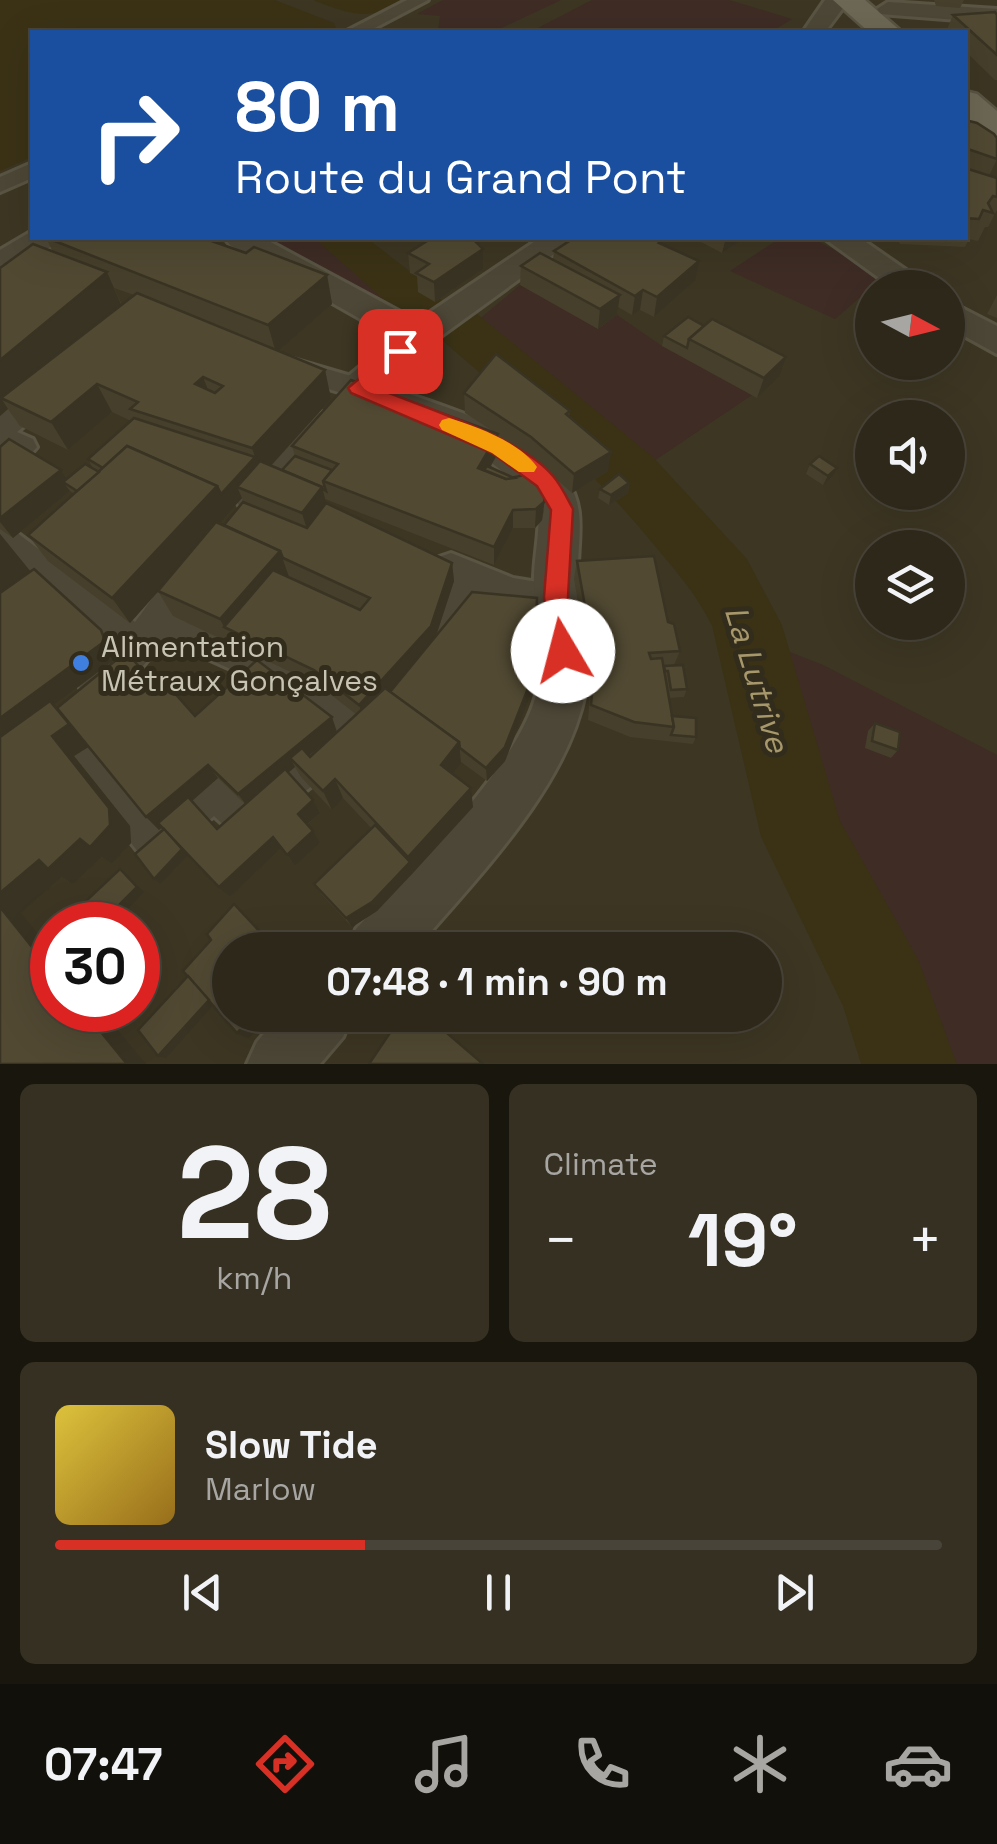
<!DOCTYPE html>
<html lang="en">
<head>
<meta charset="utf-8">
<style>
	:root { --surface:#2e281a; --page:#363023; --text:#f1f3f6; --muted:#a7a6a2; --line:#494439; --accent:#d93025 }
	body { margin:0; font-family:"Space Grotesk",sans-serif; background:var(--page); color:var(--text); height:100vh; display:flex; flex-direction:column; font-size:38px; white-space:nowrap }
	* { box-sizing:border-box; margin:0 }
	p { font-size:32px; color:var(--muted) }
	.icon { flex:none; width:55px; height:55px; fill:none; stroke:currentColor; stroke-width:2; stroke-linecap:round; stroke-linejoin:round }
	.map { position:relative; height:1064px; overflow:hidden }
	.panel { display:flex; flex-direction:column; gap:20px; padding:20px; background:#19160e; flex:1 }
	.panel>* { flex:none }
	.guide { position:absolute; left:30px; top:30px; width:938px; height:210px; border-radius:0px; box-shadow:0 10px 40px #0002,0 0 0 2px var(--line); background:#1a4fa0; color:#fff; overflow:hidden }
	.needle { width:65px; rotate:97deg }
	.fabs { position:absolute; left:855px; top:270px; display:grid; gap:20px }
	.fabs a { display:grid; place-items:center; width:110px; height:110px; border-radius:50%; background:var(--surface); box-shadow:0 10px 40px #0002,0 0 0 2px var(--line); font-size:50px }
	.speed { position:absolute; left:30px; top:902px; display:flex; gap:20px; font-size:50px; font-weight:700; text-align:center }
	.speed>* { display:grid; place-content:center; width:130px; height:130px; border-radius:50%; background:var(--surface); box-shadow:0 10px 40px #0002,0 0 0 2px var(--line); line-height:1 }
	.speed .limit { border:15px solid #d22; background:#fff; color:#111 }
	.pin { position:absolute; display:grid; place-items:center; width:85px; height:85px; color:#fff; margin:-42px; border-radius:20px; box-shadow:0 5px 15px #0006 }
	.me { position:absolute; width:110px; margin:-55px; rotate:352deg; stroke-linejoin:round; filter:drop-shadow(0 0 8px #0008) }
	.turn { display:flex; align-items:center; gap:35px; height:210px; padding:0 40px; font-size:45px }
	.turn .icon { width:130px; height:130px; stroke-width:2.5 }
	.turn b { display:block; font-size:70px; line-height:85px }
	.big { font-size:75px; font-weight:800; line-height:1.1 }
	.panel .widget { flex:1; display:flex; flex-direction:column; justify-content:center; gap:15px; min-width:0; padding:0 35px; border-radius:15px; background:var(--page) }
	.panel .dial { align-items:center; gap:0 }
	.dial b { font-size:130px; line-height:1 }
	.song { display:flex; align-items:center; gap:30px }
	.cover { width:120px; height:120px; border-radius:15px; background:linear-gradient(135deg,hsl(50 70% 55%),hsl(40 70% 35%)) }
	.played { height:10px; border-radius:5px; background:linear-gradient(90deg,var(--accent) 35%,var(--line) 35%) }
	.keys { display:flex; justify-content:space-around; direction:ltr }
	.heat { display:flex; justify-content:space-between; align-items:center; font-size:55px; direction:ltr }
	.panel .tiles { flex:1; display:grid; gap:20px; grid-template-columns:1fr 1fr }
	.widget:last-child { grid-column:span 2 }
	.trip { position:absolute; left:212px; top:932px; width:570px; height:100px; border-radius:50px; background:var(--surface); box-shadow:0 10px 40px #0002,0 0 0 2px var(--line); font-weight:800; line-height:100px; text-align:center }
	.menu { display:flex; height:160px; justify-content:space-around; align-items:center; background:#12100a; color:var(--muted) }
	.menu .icon { width:70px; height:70px }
	.menu .on { color:var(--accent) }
	.menu b { font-size:45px; color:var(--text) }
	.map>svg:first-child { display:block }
	.green { fill:#3e2c25 }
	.water { fill:#3b3216 }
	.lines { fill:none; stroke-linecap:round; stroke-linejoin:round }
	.river { fill:#3b3216; fill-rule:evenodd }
	.pedestrian-casing { stroke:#595443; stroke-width:6 }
	.minor-casing { stroke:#595443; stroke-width:6 }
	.primary-casing { stroke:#595443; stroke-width:5 }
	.pedestrian { fill:#4d4737; fill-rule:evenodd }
	.minor { fill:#4d4737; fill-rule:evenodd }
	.primary { fill:#6d6755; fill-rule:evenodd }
	.wall { fill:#463f2b; fill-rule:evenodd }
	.shaded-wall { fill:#393323 }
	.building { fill:#514932; stroke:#393323; stroke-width:2.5; fill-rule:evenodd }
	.route { fill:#d93025; stroke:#8d1f18; stroke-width:2.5 }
	.slow { fill:#f59e0b }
	.shop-dot { fill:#3f7fe0; stroke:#322c1c; stroke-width:4 }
	.labels { text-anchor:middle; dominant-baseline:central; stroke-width:10; stroke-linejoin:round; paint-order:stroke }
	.poi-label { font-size:30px; fill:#c8c4b3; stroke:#322c1c; text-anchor:start }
	.water-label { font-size:32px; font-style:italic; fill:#a7986c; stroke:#322c1c }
</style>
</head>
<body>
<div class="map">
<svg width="997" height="1064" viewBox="0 0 997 1064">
	<rect width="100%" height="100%" fill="#3d3623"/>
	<g class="green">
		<polygon points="443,0 561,0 493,32 441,32 438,31 440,16 417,14"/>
		<polygon points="592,0 729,0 792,19 771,32 530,32"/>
		<polygon points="270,238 326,238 401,302 372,297 267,239"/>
		<polygon points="780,238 812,238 870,269 880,280 835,319 730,271"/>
		<polygon points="520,285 598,329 617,315 662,346 752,395 648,465 633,463 595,426 470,327"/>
		<polygon points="777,647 823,665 997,755 997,1064 935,1064 830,813"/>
	</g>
	<g class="water">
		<polygon points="0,0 275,0 334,23 337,30 32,32 32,157 0,171"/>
		<path d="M 313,0 L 412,0 C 369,20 356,17 313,0 Z"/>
	</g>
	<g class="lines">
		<g class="river">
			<polygon points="314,238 367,238 435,291 443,302 435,313 417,318 399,313"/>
			<path d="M 457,308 L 476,313 L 653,457 L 747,559 L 782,625 L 840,821 L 918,959 L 957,1064 L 861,1064 L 843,1006 L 761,837 L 712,626 C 697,595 676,571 654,545 C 590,466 515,403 438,337 L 431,325 L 438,313 Z"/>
		</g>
		<defs>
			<g id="pedestrian">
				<polygon points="407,0 428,0 367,32 345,32"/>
				<polygon points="32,163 32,178 0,192 0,177"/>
				<polygon points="286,357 368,381 372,388 368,395 358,398 276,373 272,366 276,359"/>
				<polygon points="48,382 58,385 62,392 58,399 17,432 33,439 37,447 11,476 0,479 0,414 38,385"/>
				<polygon points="322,412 332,415 337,422 332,429 264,511 253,514 242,511 237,502 242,493 312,415"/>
				<path d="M 0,525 L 12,529 L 135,622 C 152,602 175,555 205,565 L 210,575 L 183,614 L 283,657 L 369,723 L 374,736 L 369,749 L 350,752 L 347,759 L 256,829 L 242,835 L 228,829 L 214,816 L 169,853 L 154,859 L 139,853 L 69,764 L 63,751 L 69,738 L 83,732 L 97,738 L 157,809 L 202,775 L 216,769 L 230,775 L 244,788 L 321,732 L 257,681 L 164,639 C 146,663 127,690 97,701 L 84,696 L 78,684 L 84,672 L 114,648 L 0,557 Z"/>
				<path d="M 451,553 L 513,578 L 568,587 L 573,597 L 568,607 C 539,617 505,605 478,594 C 468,621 463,656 433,667 L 420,662 L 415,651 L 429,631 L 448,581 L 439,577 L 434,567 L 439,557 Z"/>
			</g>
			<g id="minor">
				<polygon points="825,0 849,0 825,32 803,32"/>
				<polygon points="888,2 997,9 997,23 880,14 877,9"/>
				<polygon points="32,231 32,238 59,238 54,245 0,273 0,250"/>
				<path d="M 225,238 L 263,238 L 417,321 L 540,238 L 576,238 L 430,344 L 385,385 C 439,407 530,428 565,477 C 589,510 576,543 578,580 C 581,617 592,656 585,693 C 567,788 476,878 415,950 L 348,950 L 356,929 C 408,872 521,765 537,691 C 544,656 535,619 534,584 C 533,555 543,527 536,499 L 486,458 L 345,397 L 340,388 L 345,379 L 394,338 L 230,245 Z"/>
				<polygon points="824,238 860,238 932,288 893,288"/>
				<polygon points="948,301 997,326 997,354 948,327"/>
				<polygon points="280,1015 352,1015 343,1037 320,1064 247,1064 257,1042"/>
			</g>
			<g id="primary">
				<polygon points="833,0 865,0 902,32 869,32"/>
				<polygon points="965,91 977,94 997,111 997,138 985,135 965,118"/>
			</g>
		</defs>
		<use href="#pedestrian" class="pedestrian-casing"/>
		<use href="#minor" class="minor-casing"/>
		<use href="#primary" class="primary-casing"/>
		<use href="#pedestrian" class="pedestrian"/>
		<use href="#minor" class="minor"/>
		<use href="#primary" class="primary"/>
	</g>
	<g class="wall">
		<polygon points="934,0 964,0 960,8 936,6"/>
		<polygon points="953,15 997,15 997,80 995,80 965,51 965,32 946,32"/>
		<polygon points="965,120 997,159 989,176 997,178 997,210 988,227 985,227 978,241 969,239 965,247 900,244 897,238 965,238"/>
		<path d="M 46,238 L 246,253 L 327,275 L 332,304 L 278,351 L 325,370 L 331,399 L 271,466 L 282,470 L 295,456 L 292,446 L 496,433 L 465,413 L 464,393 L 570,411 L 569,417 L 608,471 L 572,493 L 530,456 L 498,435 L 498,453 L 490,468 L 544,510 L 542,520 L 535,528 L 513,528 L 494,565 L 325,499 L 326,503 L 452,563 L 454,581 L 436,636 L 534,673 L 533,689 L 505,761 L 487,781 L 461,762 L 452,774 L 473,807 L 377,911 L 352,927 L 321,894 L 314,884 L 372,829 L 343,798 L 332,810 L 301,777 L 295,767 L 288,773 L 313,800 L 320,813 L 307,825 L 320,843 L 295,866 L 281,848 L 230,897 L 188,855 L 161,884 L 164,829 L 162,827 L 159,830 L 88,747 L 74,756 L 130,826 L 131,843 L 112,864 L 102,857 L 73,884 L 62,877 L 21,913 L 0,1064 L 0,534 L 30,571 L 101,630 L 113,647 L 118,657 L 54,705 L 57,708 L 156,685 L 195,716 L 337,732 L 357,715 L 320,686 L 173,616 L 158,591 L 130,623 L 48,561 L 28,535 L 74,494 L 70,491 L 13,538 L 0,529 L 0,447 L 61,470 L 67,479 L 93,469 L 88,459 L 131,421 L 112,412 L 68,450 L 20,426 L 8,409 L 0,416 L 0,268 L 53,252 ZM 114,288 L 134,295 L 122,305 ZM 242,498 L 243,502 L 224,525 L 219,523 ZM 289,576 L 361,609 L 360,610 ZM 337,733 L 310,757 L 309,755 ZM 218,778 L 245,804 L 217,829 L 192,801 Z"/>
		<polygon points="432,238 477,238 477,243 483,249 483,269 435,302 418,292 417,276 410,273 408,253"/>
		<polygon points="702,238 744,238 722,253 701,242"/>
		<polygon points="665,246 695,281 654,317 640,310 632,315 618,307 617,315 598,329 520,285 521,266 553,260 554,251"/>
		<polygon points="997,295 997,318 987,314"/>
		<polygon points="704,326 779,377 757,398 662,346 664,336"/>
		<polygon points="810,464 832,477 823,485 806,474"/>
		<polygon points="629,483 628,493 609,505 598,498 600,489"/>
		<polygon points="577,561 668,622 680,651 674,665 687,689 684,697 669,698 672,716 696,737 693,744 630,737 588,720 591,679 574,579"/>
		<polygon points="875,723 898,750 891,758 865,748 868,731"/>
	</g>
	<g class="shaded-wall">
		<polygon points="726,238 744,238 722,253"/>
		<polygon points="483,249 483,269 435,302 434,282"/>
		<polygon points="699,261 695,281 654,317 657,297"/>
		<polygon points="107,272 123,309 1,398 8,409 0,416 0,360"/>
		<polygon points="327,275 332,304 276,353 268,325"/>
		<polygon points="643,290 640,310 632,315 635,296"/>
		<polygon points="620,295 617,315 598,329 600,309"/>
		<polygon points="786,357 779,377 757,398 764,378"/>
		<polygon points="325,370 331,399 248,491 237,487 242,498 130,623 112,598 217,486 255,457 252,448"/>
		<polygon points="203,377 214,405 195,384"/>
		<polygon points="97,384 112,412 68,450 51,422"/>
		<polygon points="498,434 498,453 483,479 478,468"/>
		<polygon points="611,452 608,471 572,493 574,474"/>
		<polygon points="837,468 832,477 823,485 828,476"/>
		<polygon points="61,470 73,488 63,482 70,491 13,538 0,522 0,518"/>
		<polygon points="629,483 628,493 609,505 611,495"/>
		<polygon points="322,487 331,521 312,546 302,513"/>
		<polygon points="546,491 542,520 535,528 536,509"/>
		<polygon points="513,510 513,528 494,565 494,547"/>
		<polygon points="0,534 35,577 0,602"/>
		<polygon points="280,551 289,577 224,627 220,619"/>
		<polygon points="452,563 454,581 434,642 364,720 359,705"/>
		<polygon points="101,630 113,647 118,657 54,705 72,723 90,746 74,756 130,826 131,843 112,864 102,857 73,884 62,877 21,913 52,951 52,972 0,907 0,718"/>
		<polygon points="534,673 533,689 505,761 487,781 486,768"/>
		<polygon points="332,717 337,732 298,765 290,758 295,767 247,806 238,794"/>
		<polygon points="459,742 461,763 444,784 441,765"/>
		<polygon points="208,765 218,778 159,830 146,817"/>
		<polygon points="335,779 343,798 332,810 323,791"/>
		<polygon points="471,788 473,807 413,873 408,857"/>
		<polygon points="313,800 320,813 305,826 298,814"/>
		<polygon points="313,831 320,843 295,866 287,855"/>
		<polygon points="273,837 281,848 230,897 219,887"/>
		<polygon points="183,849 189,854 161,884 154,879"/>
		<polygon points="410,862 413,873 377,911 352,927 346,918"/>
		<polygon points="120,869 144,892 114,923 116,925 111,925 106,918"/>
		<polygon points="211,998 217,1001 166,1058 158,1056"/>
		<polygon points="83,1010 101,1010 146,1064 127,1064"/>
		<polygon points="253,1015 268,1015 249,1038 237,1033"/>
	</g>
	<g class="building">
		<polygon points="995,12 997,15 997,55 953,15"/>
		<polygon points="965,120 977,123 994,134 997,138 997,159 965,148"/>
		<polygon points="965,168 997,178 997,197 993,196 988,203 993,213 983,210 979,219 965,218"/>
		<polygon points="47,238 203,238 246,253 254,247 327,275 268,325"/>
		<polygon points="432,238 472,238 483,249 434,282 416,273 429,264 408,253"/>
		<polygon points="574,238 666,238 659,243 699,261 657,297 643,290 635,296 554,251"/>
		<polygon points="33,244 107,272 0,360 0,268"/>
		<polygon points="540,253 620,295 600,309 521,266"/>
		<path d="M 137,293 L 325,370 L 252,448 L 130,409 L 138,402 L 97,384 L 51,422 L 1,398 ZM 203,377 L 223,386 L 215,393 L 195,384 Z"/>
		<polygon points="688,317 704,326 689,339 687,348 664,336"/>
		<polygon points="712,319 786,357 764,378 689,339"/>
		<polygon points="496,354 570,411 566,414 611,452 574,474 531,437 464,393"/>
		<polygon points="351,380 498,434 478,468 506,479 529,474 546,491 544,502 536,509 513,510 494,547 323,481 338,464 292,446"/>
		<polygon points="134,418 255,457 221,494 217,486 127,446 103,468 88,459"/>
		<polygon points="9,439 61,470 0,518 0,447"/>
		<polygon points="127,446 217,486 112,598 28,535"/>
		<polygon points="295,456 332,470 323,481 326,491 321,488 322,487 282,470"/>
		<polygon points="819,456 837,468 828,476 810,464"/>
		<polygon points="260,461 322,487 302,513 237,487"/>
		<polygon points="85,464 99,472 77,491 63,482"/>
		<polygon points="487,466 514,478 506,479 484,470"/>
		<polygon points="619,474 629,483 611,495 600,489"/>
		<polygon points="243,502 307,528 326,503 452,563 431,626 359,705 314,670 224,627 273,570 360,610 370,598 283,558 280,551 224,525"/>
		<polygon points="216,522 280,551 220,619 158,591"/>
		<polygon points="654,556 668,622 674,624 680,651 649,653 651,659 662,658 674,727 634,722 591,705 595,663 577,561"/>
		<polygon points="34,569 101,630 105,641 0,718 0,593"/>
		<polygon points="472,592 537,598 534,673 505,747 486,768 460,748 459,742 390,692"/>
		<polygon points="126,652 156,685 163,680 195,716 257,660 332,717 238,794 208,765 146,817 57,708"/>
		<polygon points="683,665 687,689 671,690 668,671 665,671 664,666"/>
		<polygon points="385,688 459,742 441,765 471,788 408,857 335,779 323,791 290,758 302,748 310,757"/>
		<polygon points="50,701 69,724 52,736 109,808 110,825 90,847 80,839 48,869 39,860 0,893 0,737"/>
		<polygon points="672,716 696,718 696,737 671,735 674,727"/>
		<polygon points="875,723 900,732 898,750 872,741"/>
		<polygon points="285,769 313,800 298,814 313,831 287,855 273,837 219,887 158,823 188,797 217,829"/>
		<polygon points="375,825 410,862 372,902 346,918 314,884"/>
		<polygon points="164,829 182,849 154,879 135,854"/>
		<polygon points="120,869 137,887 106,918 111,924 73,925 74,919 87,900"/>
		<polygon points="234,904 277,950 230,950 230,1015 253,1015 237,1033 183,971 211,940 207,934"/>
		<polygon points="0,907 52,972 52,1010 83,1010 127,1064 0,1064"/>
		<polygon points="188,976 209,1000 158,1056 138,1030"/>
		<polygon points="402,1015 426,1015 483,1064 369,1064"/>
	</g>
	<path class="route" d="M 400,344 L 406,346 L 406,355 L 372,386 C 421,407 520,436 553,476 C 561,485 567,498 573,509 L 568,597 L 576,651 L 572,659 L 563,662 L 554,659 L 550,651 L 544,597 L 551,510 L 537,486 L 492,453 L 351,393 L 348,388 Z"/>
	<path class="slow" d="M 449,418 C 478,427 519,442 537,467 L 534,472 L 519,472 L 492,453 L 442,430 L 439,425 L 442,420 Z"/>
	<circle class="shop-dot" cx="81" cy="663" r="10"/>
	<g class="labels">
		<g class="poi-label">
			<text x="101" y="646">Alimentation<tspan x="101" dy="34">Métraux Gonçalves</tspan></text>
		</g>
		<g class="water-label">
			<text transform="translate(757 679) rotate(73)">La Lutrive</text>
		</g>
	</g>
</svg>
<div class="fabs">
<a><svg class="needle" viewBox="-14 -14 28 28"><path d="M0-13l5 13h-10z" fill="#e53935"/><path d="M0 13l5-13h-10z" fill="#a7a6a2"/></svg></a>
<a><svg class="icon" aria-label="sound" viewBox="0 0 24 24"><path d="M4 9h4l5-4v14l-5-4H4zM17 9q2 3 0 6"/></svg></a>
<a><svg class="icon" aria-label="layers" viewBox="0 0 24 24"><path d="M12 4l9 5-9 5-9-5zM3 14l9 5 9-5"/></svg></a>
</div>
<div class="speed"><div class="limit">30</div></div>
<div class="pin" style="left:400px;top:351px;background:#d93025"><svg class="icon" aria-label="arrive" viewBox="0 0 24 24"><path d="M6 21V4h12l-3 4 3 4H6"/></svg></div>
<svg class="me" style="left:563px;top:651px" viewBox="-20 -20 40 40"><circle r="19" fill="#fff"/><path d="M0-13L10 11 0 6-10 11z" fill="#d93025"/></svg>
<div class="trip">07:48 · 1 min · 90 m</div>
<div class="guide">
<div class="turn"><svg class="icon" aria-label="right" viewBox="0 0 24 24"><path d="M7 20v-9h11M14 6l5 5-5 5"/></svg><div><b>80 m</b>Route du Grand Pont</div></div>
</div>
</div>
<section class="panel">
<div class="tiles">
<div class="widget dial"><b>28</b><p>km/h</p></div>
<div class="widget"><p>Climate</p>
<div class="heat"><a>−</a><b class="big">19°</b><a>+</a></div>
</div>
<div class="widget">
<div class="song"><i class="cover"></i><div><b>Slow Tide</b><p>Marlow</p></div></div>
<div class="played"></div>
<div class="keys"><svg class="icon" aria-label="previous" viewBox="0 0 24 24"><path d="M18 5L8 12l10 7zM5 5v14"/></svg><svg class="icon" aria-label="pause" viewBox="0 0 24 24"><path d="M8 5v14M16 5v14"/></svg><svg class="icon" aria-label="next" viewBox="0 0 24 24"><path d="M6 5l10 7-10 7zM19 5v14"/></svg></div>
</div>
</div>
</section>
<nav class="menu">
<b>07:47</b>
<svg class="icon on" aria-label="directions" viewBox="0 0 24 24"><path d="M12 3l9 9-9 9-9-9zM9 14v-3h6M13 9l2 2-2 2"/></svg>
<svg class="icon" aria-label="music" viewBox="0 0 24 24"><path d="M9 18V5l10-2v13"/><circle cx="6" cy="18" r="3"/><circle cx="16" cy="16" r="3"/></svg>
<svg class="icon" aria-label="phone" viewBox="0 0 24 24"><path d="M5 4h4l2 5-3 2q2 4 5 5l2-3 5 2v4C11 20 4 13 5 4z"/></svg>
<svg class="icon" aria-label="climate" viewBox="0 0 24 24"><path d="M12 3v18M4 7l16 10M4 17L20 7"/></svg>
<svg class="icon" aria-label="car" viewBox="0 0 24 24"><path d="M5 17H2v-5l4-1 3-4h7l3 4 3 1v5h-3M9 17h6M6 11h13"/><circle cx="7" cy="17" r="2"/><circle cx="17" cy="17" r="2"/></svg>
</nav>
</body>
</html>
